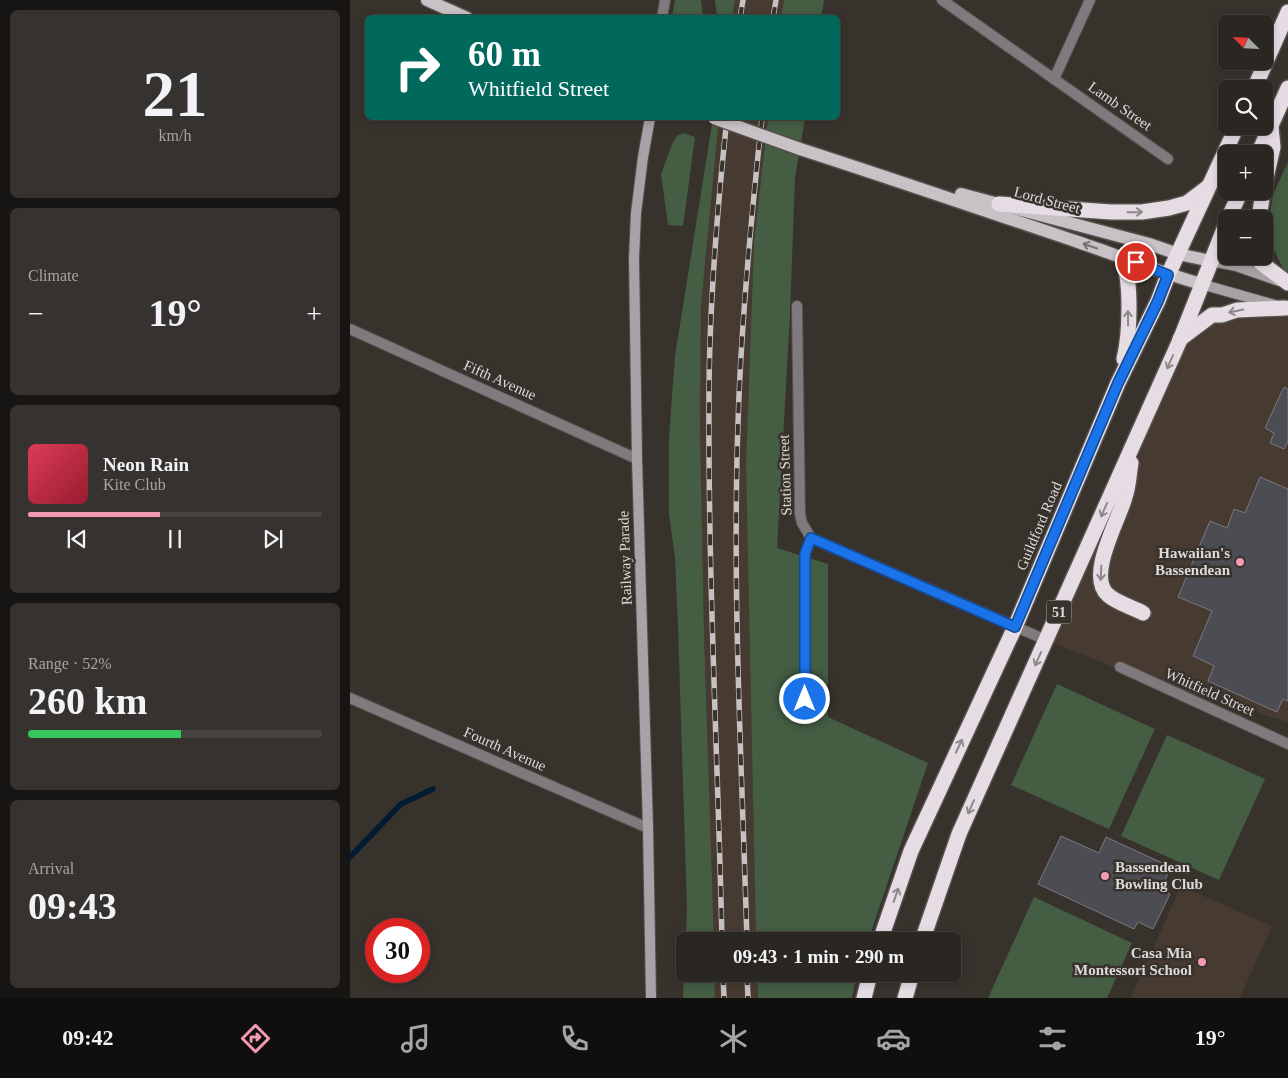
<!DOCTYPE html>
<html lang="en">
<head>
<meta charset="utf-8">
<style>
	:root { --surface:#2a2622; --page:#36322f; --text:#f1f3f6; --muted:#a5a5a5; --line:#464340; --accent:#f19ab3 }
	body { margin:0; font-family:Georgia,serif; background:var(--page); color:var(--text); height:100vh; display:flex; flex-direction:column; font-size:19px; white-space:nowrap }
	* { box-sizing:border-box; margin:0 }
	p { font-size:16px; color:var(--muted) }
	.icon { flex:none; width:28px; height:28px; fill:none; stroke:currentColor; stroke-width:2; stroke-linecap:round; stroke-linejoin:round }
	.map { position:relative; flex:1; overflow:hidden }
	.drawer { display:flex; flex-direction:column; gap:10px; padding:10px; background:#171513; width:350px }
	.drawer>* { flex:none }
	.guide { position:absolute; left:15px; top:15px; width:475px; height:105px; border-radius:8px; box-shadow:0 2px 8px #0003,0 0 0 1px var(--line); background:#00695c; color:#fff; overflow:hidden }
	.needle { width:32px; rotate:294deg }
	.fabs { position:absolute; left:868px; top:15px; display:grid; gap:10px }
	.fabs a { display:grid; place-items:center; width:55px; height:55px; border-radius:8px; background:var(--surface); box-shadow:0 2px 8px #0003,0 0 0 1px var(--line); font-size:25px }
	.speed { position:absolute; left:15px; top:918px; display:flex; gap:10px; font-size:25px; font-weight:700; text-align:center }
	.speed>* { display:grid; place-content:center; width:65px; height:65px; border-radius:50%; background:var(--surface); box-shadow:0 2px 8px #0003,0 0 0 1px var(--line); line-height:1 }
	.speed .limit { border:8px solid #d22; background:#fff; color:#111 }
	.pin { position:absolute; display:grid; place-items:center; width:42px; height:42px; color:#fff; margin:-21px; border:2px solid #fff; border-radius:50%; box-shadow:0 1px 5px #0007 }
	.me { position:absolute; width:55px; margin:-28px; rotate:0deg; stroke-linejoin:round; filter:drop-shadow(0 0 4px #0008) }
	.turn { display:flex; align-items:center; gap:18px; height:105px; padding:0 20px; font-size:22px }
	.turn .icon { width:65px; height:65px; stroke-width:2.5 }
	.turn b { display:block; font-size:35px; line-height:42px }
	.big { font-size:38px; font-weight:800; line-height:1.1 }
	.drawer .widget { flex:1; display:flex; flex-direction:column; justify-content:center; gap:8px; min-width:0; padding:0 18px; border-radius:8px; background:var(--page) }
	.drawer .dial { align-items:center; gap:0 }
	.dial b { font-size:65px; line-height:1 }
	.song { display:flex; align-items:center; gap:15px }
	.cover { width:60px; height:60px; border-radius:8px; background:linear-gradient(135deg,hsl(350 70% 55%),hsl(350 70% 35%)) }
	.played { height:5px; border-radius:2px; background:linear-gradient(90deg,var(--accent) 45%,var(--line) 45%) }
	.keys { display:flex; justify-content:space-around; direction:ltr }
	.heat { display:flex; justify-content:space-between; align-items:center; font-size:28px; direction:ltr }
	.charge { height:8px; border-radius:4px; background:linear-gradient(90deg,#34c759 52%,var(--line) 0) }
	.trip { position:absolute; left:326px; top:932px; width:285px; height:50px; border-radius:8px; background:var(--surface); box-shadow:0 2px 8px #0003,0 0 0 1px var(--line); font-weight:800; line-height:50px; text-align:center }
	.dock { display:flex; height:80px; justify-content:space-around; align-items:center; background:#110f0e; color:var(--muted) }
	.dock .icon { width:35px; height:35px }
	.dock .active { color:var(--accent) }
	.dock b { font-size:22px; color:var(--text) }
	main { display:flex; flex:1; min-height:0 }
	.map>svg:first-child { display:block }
	.built { fill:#463a31 }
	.green { fill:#445d43 }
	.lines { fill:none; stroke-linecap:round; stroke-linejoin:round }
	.stream { stroke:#011b32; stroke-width:5.5 }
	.building { fill:#4c4c53; stroke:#7a7981 }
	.street-casing { stroke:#56504c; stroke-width:12 }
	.secondary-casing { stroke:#56504c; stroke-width:12 }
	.primary-casing { stroke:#56504c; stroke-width:15 }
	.highway-casing { stroke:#56504c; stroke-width:18 }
	.street { stroke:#7e7a7d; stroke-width:10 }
	.secondary { stroke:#a8a2a6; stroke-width:10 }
	.primary { stroke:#c8c1c6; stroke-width:12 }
	.highway { stroke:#e5dde3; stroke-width:15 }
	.rail-casing { stroke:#c7c2bf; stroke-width:5.5 }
	.rail { stroke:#38322d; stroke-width:4; stroke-dasharray:11; stroke-linecap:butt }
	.primary-bridge-casing { stroke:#56504c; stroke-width:15; stroke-linecap:butt }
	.primary-bridge { stroke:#c8c1c6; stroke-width:12 }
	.oneway { stroke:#8e8888 }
	.oneway2 { stroke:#797272 }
	.route-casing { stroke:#114b97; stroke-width:12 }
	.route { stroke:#1a73e8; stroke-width:9 }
	.poi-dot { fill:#f19ab3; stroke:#38322d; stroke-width:2 }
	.labels { text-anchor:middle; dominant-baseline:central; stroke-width:5; stroke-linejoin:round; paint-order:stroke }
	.shield { fill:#38322d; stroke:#aca8a4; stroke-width:1 }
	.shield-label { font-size:14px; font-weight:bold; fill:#dedad7 }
	.street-label { font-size:15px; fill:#dedad7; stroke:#38322d }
	.poi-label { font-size:15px; font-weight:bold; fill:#dedad7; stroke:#38322d; text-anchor:end }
</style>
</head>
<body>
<main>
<section class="drawer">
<div class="widget dial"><b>21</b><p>km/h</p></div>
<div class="widget"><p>Climate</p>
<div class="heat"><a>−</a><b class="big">19°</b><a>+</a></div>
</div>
<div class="widget">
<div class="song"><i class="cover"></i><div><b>Neon Rain</b><p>Kite Club</p></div></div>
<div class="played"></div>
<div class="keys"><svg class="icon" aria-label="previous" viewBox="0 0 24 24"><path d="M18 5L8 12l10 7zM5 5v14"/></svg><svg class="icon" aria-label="pause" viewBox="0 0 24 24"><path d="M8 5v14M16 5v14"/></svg><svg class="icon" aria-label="next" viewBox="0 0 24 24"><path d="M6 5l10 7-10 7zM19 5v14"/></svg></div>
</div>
<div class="widget"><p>Range · 52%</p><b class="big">260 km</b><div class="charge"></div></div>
<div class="widget"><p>Arrival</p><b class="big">09:43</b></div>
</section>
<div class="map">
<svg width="938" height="998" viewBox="0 0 938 998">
	<rect width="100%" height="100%" fill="#38322d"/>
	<g class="built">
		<polygon points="385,0 434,0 431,17 382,18"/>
		<polygon points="369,118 418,118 404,242 396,465 406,941 364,941 354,632 350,426 351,306"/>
		<polygon points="938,308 938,722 791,678 696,640 830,340 862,315"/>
		<polygon points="831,886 922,926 890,998 781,998"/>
		<polygon points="364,974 407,974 408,998 365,998"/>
	</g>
	<g class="green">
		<polygon points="325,0 351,0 353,17 322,17"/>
		<polygon points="365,0 385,0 382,17 367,17"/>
		<polygon points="434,0 474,0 471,17 431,17"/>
		<polygon points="363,118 369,118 351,306 350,426 354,632 364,941 335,941 335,974 364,974 365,998 333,998 337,909 328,627 325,558 319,514 319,437 325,356"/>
		<polygon points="418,118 455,118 445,178 440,314 427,548 478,564 478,717 578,763 518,941 406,941 396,465 404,242"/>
		<polygon points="333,133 345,137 333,226 318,225 311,174 323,142 327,136"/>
		<polygon points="938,162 938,279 920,241 918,229 923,194"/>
		<polygon points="707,684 805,729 759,829 661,785"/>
		<polygon points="817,735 915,779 869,880 771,836"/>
		<polygon points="684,897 782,943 757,998 638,998"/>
		<polygon points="407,974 507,974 502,998 408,998"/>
	</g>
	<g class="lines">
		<polyline class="stream" points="0,857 51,804 83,789"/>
	</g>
	<g class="building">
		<polygon points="934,387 938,389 938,442 934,449 920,443 924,433 915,428"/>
		<polygon points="910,477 938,489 938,701 933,699 927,712 858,681 864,666 843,656 862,611 828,597 860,521 877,528 884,509 895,513"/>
		<polygon points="711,836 749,853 756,837 821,867 811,889 820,894 803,929 788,922 784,929 688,884"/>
	</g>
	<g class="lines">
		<defs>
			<g id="street">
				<polyline points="592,0 704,79 740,0"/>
				<polyline points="312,18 315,0"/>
				<polyline points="704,79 818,159"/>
				<polyline points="447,306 450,514 452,523 461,538 696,640"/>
				<polyline points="0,329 287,459"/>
				<polyline points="770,667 938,744"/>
				<polyline points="0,698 298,828"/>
				<polyline points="455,699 455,554 461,538"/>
			</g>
			<g id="secondary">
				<polyline points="300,118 293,157 286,213 284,258 287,459 298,828 301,998"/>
				<polyline points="861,261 886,266 929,281"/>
				<polyline points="851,284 925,305"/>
			</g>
			<g id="primary">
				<polyline points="77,0 117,18"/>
				<path d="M 450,149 C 543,179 636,211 728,242 C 769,256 809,272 851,284"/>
				<polyline points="611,194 799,244 828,254 861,261"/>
			</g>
			<g id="highway">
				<polyline points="904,89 938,12"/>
				<polyline points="908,154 938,88"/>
				<polyline points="914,187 923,147 921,127"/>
				<polyline points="649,204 761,212 792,212 819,208 837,203 858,187"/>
				<polyline points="878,219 891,191"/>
				<polyline points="909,219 913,191"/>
				<polyline points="909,256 910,262 938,283"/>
				<path d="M 772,257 C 782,281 780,334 774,359"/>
				<polyline points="830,339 862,315 872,315 887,310 935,308"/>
				<path d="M 781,463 C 779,474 779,486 775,497 C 769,520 736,576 758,595 C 767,603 782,607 793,613"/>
				<polyline points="530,941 561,851 665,627 768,383 808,301 818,275 887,126"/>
				<polyline points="572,941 609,834 830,340 876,224"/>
				<polyline points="514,998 520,974"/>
				<polyline points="555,998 562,974"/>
			</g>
		</defs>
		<use href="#street" class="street-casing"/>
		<use href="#secondary" class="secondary-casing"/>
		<use href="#primary" class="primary-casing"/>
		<use href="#highway" class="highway-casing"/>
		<use href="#street" class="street"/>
		<use href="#secondary" class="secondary"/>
		<use href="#primary" class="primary"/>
		<use href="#highway" class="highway"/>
		<defs>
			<g id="rail">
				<polyline points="390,18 393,0"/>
				<polyline points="423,18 426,0"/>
				<path d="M 372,941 C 368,760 358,580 359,399 C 359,305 367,211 377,118"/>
				<path d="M 397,941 C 392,769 382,596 388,423 C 391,321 401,219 412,118"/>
				<polyline points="373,974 374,998"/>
				<polyline points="397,974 398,998"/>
			</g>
		</defs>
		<use href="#rail" class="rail-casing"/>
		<use href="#rail" class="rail"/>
		<defs>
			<polyline id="primary-bridge" points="364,118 450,149"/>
		</defs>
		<use href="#primary-bridge" class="primary-bridge-casing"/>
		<use href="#primary-bridge" class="primary-bridge"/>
	</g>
	<defs><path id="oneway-shaft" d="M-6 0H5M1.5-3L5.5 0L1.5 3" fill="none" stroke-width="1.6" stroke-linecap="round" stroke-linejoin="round" transform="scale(1.25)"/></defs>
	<g class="oneway">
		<use href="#oneway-shaft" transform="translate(785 212) rotate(-1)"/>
		<use href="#oneway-shaft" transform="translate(886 311) rotate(169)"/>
		<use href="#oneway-shaft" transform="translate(778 318) rotate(-91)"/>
		<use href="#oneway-shaft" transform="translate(820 362) rotate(114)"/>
		<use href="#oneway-shaft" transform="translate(754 510) rotate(114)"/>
		<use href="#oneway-shaft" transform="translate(751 573) rotate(92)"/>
		<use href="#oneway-shaft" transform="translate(688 659) rotate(114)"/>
		<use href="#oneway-shaft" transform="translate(609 746) rotate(-65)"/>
		<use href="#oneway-shaft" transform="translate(621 807) rotate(114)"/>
		<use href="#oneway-shaft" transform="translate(546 895) rotate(-71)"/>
	</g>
	<use class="oneway2" href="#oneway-shaft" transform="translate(740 246) rotate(-161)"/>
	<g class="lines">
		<defs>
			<polyline id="route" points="455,699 455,554 461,538 665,627 768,383 808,301 818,275 786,262"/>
		</defs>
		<use href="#route" class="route-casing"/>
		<use href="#route" class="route"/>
	</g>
	<g class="poi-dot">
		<circle cx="890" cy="562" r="5"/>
		<circle cx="755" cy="876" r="5"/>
		<circle cx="852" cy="962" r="5"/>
	</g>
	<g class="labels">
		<rect class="shield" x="696.5" y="600.5" width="25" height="23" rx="4"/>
		<g class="shield-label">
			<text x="709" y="612">51</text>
		</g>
		<g class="street-label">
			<text transform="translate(770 106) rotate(35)">Lamb Street</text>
			<text transform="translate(697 200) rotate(15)">Lord Street</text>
			<text transform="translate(150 380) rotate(24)">Fifth Avenue</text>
			<text transform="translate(435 475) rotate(-92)">Station Street</text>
			<text transform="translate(689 526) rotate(-67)">Guildford Road</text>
			<text transform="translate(275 558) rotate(-92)">Railway Parade</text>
			<text transform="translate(860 692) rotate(24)">Whitfield Street</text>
			<text transform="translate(155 749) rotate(24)">Fourth Avenue</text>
		</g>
		<g class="poi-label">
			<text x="880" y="553">Hawaiian's<tspan x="880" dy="17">Bassendean</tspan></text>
			<text x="765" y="867" text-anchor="start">Bassendean<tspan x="765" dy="17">Bowling Club</tspan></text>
			<text x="842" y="953">Casa Mia<tspan x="842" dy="17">Montessori School</tspan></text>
		</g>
	</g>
</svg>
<div class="fabs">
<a><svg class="needle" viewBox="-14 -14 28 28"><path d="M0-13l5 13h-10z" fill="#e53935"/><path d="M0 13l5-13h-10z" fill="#a5a5a5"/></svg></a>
<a><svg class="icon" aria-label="search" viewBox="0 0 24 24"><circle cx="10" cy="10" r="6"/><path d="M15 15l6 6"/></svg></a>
<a>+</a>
<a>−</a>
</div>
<div class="speed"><div class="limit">30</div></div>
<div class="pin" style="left:786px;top:262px;background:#d93025"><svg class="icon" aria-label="arrive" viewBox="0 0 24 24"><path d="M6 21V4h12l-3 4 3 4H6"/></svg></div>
<svg class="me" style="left:455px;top:699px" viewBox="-20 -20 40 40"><circle r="17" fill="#1a73e8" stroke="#fff" stroke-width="3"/><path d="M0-11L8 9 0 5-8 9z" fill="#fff"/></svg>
<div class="trip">09:43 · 1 min · 290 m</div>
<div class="guide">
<div class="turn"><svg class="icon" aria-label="right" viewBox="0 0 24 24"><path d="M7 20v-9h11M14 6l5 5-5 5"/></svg><div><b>60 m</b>Whitfield Street</div></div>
</div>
</div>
</main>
<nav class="dock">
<b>09:42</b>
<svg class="icon active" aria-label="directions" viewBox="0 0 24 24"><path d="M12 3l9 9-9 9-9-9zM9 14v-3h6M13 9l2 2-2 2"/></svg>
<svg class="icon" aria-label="music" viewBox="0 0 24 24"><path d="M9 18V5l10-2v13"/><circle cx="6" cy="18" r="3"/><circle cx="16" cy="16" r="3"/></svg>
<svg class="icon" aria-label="phone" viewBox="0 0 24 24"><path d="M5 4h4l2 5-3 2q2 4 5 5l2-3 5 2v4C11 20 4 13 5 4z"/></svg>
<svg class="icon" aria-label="climate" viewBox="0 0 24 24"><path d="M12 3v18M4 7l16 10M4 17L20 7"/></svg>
<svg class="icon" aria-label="car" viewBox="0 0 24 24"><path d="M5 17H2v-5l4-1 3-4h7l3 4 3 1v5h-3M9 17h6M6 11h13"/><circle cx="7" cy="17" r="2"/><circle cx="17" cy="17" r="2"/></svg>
<svg class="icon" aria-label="filters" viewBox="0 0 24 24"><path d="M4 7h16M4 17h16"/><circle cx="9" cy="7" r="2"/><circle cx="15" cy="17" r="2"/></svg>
<b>19°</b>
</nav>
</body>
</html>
